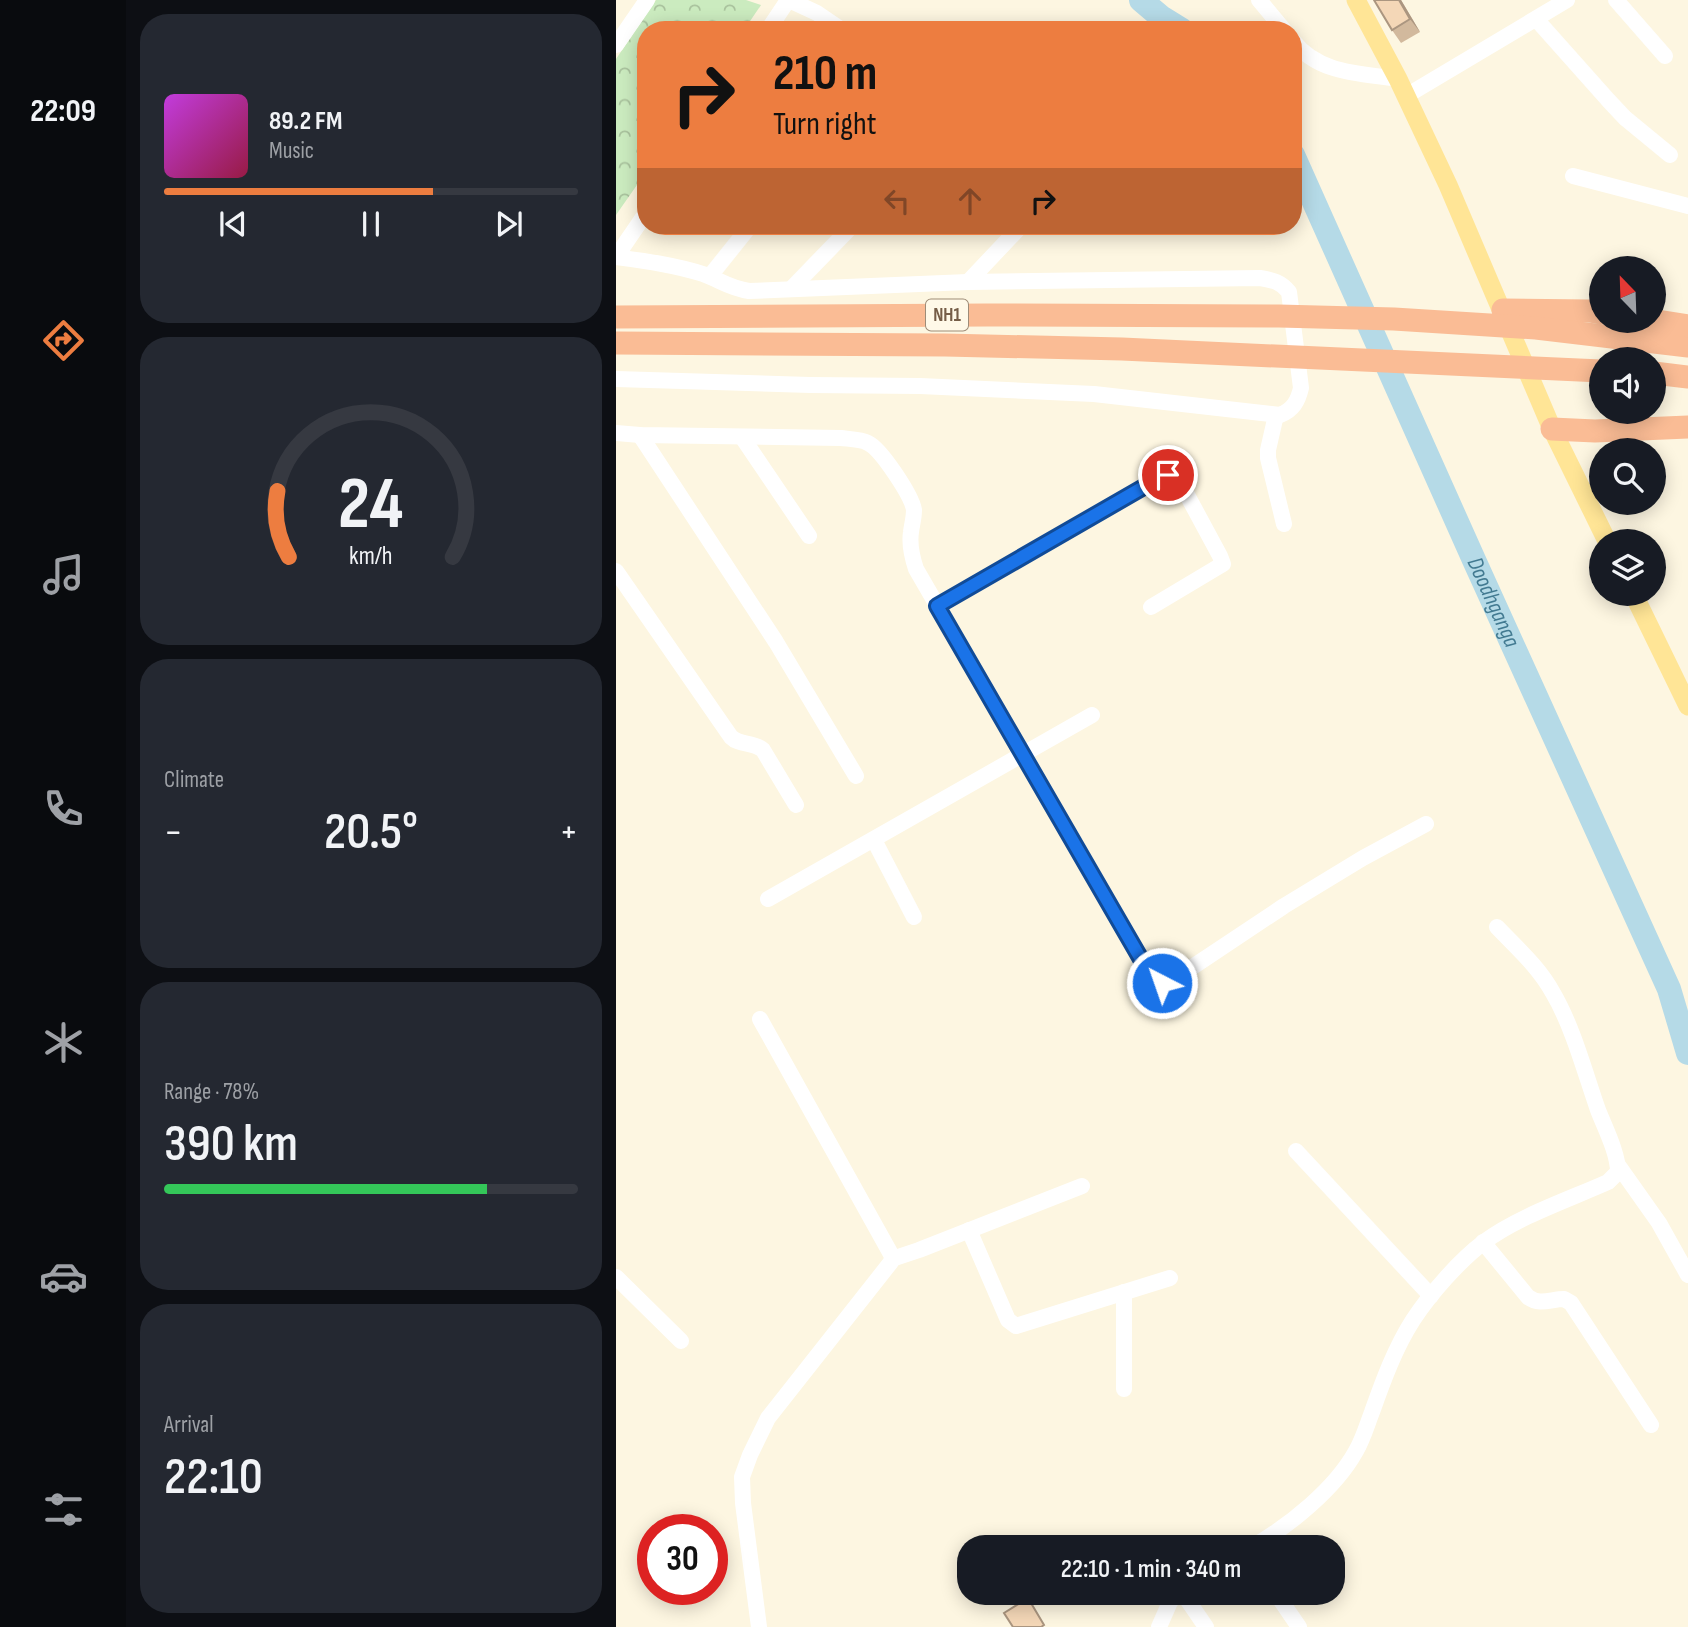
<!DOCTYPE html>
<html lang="en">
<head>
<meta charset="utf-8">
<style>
	:root { --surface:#171b24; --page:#242831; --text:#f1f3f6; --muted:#9ea1a6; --line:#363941; --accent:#ed7d40 }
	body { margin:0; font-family:"Sofia Sans Condensed",sans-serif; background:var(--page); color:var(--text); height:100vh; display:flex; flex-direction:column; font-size:26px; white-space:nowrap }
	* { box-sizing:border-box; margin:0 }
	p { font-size:23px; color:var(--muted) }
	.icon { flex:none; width:38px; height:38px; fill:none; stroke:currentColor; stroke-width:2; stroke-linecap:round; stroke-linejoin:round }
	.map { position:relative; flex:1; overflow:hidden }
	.sheet { display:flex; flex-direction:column; gap:14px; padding:14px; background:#0d0f14; width:490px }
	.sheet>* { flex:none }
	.guide { position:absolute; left:21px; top:21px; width:665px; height:214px; border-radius:28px; box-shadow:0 4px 18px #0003; background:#ed7d40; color:#111; overflow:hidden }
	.needle { width:46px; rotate:337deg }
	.fabs { position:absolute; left:973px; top:256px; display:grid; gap:14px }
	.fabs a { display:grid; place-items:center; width:77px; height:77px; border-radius:50%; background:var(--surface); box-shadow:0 4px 18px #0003; font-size:35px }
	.speed { position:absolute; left:21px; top:1514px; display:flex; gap:14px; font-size:35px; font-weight:700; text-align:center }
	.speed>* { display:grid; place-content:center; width:91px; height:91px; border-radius:50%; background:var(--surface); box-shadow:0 4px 18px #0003; line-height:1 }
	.speed .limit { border:10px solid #d22; background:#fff; color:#111 }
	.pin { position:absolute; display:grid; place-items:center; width:60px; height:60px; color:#fff; margin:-30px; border:4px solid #fff; border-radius:50%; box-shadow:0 2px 7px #0007 }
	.me { position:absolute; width:77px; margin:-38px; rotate:319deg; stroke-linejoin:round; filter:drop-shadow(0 0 5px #0008) }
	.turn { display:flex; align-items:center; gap:24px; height:147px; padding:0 21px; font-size:32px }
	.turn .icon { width:91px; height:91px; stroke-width:2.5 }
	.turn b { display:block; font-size:49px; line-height:60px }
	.lanes { display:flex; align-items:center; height:66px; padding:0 21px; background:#0003; justify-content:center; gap:35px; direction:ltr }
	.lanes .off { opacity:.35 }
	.big { font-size:52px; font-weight:600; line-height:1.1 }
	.sheet .card { flex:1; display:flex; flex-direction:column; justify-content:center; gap:10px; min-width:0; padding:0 24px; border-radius:28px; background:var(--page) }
	.sheet .dial { align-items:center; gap:0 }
	.dial svg { height:182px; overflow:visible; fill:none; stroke:var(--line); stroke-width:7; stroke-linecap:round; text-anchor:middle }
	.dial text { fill:var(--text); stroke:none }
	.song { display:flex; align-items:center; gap:21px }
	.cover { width:84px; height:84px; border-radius:10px; background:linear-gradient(135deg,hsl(290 70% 55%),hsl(340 70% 35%)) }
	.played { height:7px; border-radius:4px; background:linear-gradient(90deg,var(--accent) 65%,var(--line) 65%) }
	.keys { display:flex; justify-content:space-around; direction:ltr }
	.heat { display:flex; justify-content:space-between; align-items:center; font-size:38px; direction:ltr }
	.charge { height:10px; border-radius:5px; background:linear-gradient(90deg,#34c759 78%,var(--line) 0) }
	.trip { position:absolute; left:341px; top:1535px; width:388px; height:70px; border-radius:28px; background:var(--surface); box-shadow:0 4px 18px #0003; font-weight:600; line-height:70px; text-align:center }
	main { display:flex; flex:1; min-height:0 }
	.tabs { display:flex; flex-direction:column; width:126px; justify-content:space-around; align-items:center; background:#090b0e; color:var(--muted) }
	.tabs .icon { width:49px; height:49px }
	.tabs .current { color:var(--accent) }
	.tabs b { font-size:32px; color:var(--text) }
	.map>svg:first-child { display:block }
	.park { fill:url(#park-crowns) }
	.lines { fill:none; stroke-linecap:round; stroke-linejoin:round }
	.river { stroke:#b5dae7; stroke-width:24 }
	.minor { stroke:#fff; stroke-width:16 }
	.major { stroke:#ffe596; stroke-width:19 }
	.highway { stroke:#fabc95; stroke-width:23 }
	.wall { fill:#d2b99d }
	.shaded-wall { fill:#ab9680 }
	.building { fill:#f4d7b7; stroke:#ab9680; stroke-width:2 }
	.route-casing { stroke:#114b97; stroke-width:18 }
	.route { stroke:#1a73e8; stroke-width:12 }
	.labels { text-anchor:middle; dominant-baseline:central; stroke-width:5; stroke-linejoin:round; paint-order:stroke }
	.shield { fill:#fff9e8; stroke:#9e8c77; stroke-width:2 }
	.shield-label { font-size:19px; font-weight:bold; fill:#755d47 }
	.water-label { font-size:23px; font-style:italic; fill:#427a91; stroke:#fff9e8 }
</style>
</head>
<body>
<main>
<nav class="tabs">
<b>22:09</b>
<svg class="icon current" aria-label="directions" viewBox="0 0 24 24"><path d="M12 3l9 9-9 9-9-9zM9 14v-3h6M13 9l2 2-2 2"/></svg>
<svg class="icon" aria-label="music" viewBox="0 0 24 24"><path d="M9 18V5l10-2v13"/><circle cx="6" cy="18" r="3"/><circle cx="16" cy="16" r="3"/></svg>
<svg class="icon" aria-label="phone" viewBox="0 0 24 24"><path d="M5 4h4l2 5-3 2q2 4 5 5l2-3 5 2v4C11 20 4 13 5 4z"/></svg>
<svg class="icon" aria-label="climate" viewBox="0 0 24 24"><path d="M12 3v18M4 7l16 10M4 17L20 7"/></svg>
<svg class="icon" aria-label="car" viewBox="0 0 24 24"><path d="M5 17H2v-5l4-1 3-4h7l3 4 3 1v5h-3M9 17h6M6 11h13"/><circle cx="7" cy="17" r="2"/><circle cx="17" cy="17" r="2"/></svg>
<svg class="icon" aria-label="filters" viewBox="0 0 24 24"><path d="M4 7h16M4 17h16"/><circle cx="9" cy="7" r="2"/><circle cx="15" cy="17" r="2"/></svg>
</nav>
<section class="sheet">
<div class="card">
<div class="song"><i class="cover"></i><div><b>89.2 FM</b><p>Music</p></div></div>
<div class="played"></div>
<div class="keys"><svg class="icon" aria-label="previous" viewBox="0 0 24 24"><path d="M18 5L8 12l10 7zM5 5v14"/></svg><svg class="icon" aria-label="pause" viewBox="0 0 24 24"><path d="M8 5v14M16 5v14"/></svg><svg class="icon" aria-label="next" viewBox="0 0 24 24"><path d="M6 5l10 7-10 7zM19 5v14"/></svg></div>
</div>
<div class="card dial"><svg viewBox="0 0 100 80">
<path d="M14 69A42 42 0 1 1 86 69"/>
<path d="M14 69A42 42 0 0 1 9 40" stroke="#ed7d40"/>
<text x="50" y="56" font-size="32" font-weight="700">24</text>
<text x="50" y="72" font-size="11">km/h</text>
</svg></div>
<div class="card"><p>Climate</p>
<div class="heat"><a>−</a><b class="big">20.5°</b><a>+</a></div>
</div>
<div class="card"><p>Range · 78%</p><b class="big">390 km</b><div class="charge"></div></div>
<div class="card"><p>Arrival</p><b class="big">22:10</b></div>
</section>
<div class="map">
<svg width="1072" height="1627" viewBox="0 0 1072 1627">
	<defs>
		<pattern id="park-crowns" width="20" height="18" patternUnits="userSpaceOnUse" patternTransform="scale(1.75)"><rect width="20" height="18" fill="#cbebbf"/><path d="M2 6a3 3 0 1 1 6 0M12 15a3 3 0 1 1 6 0" fill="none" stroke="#a9c29d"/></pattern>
	</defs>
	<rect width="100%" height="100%" fill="#fdf6e1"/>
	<polygon class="park" points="40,0 130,0 145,5 128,30 30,30 30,172 0,215 0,59"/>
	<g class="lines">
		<g class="river">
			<polyline points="525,0 545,17 566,30"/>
			<path id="s1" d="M 677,155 L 858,560 L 1053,989 L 1072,1053"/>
		</g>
		<g class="minor">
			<polyline points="173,0 201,13 226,30"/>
			<polyline points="643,0 668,30"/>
			<polyline points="1000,0 1049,56"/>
			<polyline points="920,19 993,101 1009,118 1054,155"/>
			<polyline points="152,30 172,0"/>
			<path d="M 677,41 C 703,74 743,73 782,79"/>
			<polyline points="0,45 31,0"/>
			<polyline points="790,96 951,0"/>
			<polyline points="957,176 1072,206"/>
			<path d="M 0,257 C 29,261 59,265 87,274 C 104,280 113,288 133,291 L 352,282 L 644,278 C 657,280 665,282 673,292 L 685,388 C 682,401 677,410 664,415 L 478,394 L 304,386 L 194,385 L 0,379"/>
			<polyline points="0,257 30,213"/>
			<polyline points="94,276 134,226"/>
			<polyline points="352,282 405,226"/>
			<polyline points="175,289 236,226"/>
			<polyline points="660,415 652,450 652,458 668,524"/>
			<path d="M 0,433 L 24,435 L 225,438 C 233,439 245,439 252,443 C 265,449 296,496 298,510 C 298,518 296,524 295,532 C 293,545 296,557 300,569 L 538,980 L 546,983 L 554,982 L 668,906 L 747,858 L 810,824"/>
			<polyline points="24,435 160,642 240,776"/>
			<polyline points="126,437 193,536"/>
			<path d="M 0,571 L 115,737 C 124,746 137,741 147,750 L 180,805"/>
			<polyline points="321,606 545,477 556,475 563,480 604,556 607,564 535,607"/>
			<polyline points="258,840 298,917"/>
			<polyline points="152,899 476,715"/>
			<polyline points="680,1151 815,1296"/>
			<polyline points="1002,1165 1043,1223 1072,1275"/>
			<polyline points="353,1230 392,1320 400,1326 554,1278"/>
			<path d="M 867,1242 L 912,1297 C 924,1306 935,1299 948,1299 L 955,1303 L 1035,1425"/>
			<polyline points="276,1259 303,1250 466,1186"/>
			<polyline points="0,1277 65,1341"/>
			<polyline points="508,1292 508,1389"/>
			<path d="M 636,1547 C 673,1526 719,1489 740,1451 C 747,1439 751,1425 756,1412 C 767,1381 779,1348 797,1320 C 814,1294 844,1260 868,1242 C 901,1217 954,1199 992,1182 L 1002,1172 C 1002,1153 989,1128 982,1110 C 969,1073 957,1027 937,993 C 923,967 901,948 881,927"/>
			<polyline points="566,1592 590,1627"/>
			<polyline points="659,1592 683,1627"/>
			<polyline points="143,1627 127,1503 126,1477 134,1455 152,1418 275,1262 276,1256 144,1019"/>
			<polyline points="543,1627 554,1602 563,1592"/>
		</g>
		<g class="major">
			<polyline points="740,0 782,79 832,185 936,429 991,541"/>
			<polyline points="1017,593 1072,706"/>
		</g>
		<g class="highway">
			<polyline points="887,310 974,311 985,313"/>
			<polyline points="0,317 371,315 663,316 778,319 920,328 1072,346"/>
			<polyline points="1035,320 1072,326"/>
			<polyline points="0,343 329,345 506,349 985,371"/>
			<polyline points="1038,373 1072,377"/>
			<polyline points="936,429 979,431 1072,427"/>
		</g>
	</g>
	<polygon class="wall" points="758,0 785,0 804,32 785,43 776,30"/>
	<polygon class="shaded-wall" points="783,0 785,0 804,32 794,19"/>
	<g class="building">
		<polygon points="758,0 783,0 794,19 776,30"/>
		<polygon points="412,1598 428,1625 425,1627 397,1627 388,1613"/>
	</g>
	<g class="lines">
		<defs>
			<polyline id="route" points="546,983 538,980 533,973 321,606 545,477 552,475"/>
		</defs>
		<use href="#route" class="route-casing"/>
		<use href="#route" class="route"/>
	</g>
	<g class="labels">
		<rect class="shield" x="310" y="299.5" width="42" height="31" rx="5"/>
		<g class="shield-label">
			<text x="331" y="315">NH1</text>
		</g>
		<g class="water-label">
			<text stroke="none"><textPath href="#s1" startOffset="490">Doodhganga</textPath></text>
		</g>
	</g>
</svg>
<div class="fabs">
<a><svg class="needle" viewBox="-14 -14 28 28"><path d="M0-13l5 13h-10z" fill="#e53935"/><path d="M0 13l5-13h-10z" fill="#9ea1a6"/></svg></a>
<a><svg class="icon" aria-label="sound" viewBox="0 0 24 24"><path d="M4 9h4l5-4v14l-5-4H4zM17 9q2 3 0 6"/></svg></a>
<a><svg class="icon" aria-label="search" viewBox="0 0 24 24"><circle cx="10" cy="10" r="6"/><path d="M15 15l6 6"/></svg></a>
<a><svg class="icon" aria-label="layers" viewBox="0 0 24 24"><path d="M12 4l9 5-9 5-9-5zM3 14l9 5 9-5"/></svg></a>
</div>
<div class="speed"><div class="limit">30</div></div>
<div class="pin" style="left:552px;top:475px;background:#d93025"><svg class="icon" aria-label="arrive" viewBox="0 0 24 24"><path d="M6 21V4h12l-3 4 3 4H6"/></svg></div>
<svg class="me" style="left:546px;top:983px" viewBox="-20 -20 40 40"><circle r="17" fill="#1a73e8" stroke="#fff" stroke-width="3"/><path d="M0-11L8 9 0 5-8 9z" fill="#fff"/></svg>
<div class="trip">22:10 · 1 min · 340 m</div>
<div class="guide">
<div class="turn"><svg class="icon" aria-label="right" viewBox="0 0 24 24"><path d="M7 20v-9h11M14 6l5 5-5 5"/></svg><div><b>210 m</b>Turn right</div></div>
<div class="lanes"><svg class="icon off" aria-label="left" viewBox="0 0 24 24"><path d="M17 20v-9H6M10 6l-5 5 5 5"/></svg><svg class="icon off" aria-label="ahead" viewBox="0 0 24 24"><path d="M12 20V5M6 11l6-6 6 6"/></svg><svg class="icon" aria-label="right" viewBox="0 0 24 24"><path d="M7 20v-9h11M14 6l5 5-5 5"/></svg></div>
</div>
</div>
</main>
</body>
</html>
